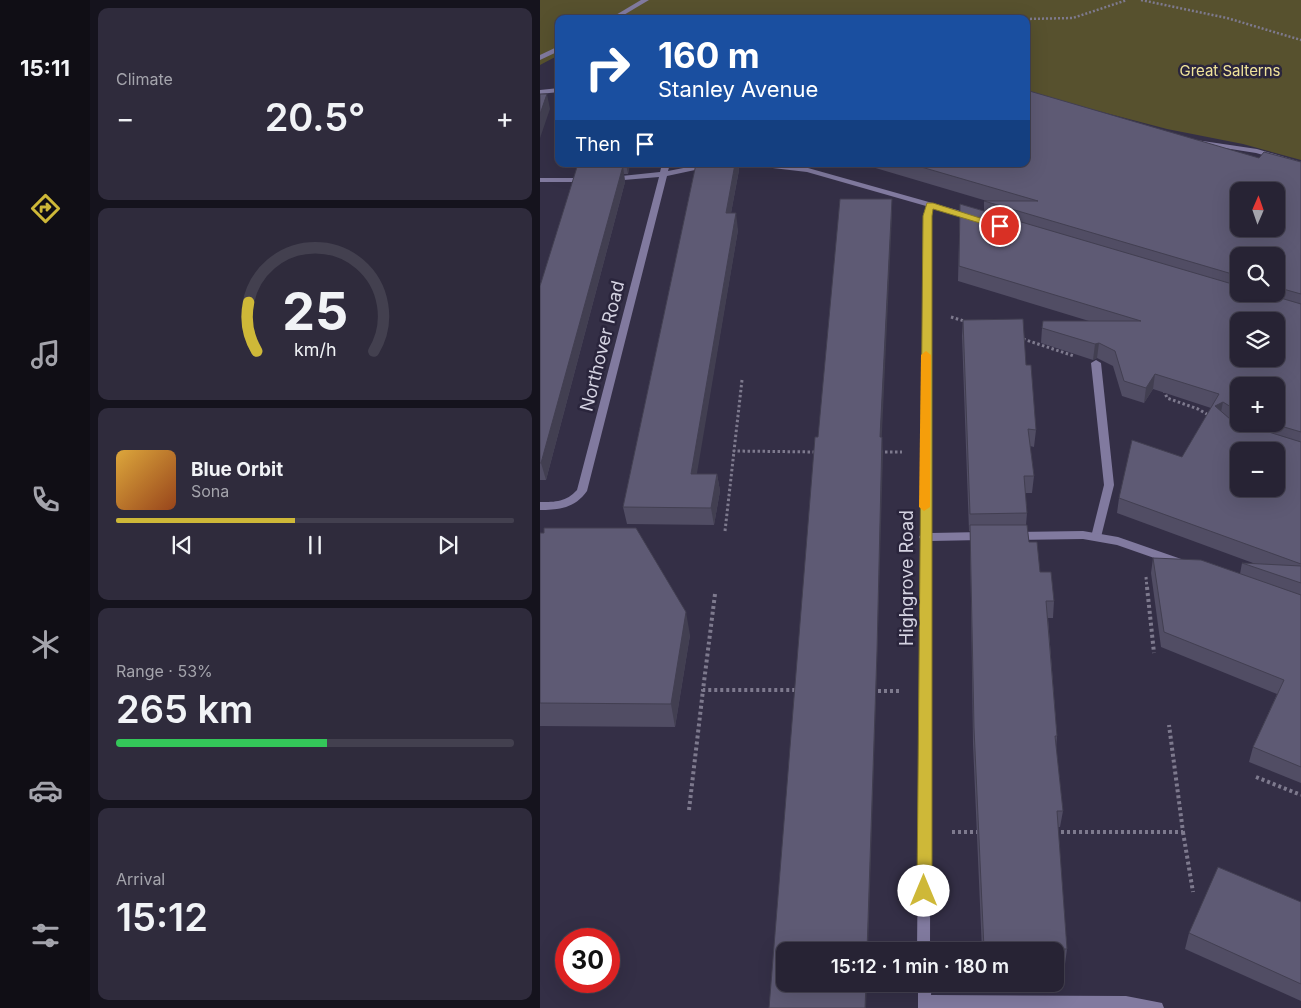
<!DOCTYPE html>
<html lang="en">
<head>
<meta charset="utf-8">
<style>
	:root { --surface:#272334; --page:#2f2b3c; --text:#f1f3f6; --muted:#a4a4ac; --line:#43404f; --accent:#ceb838 }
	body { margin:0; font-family:Inter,sans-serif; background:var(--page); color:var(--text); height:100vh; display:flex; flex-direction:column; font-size:19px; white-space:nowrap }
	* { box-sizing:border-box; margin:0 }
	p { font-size:16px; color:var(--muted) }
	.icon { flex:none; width:28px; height:28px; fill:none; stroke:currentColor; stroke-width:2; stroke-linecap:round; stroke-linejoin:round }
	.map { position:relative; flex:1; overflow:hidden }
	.side { display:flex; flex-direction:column; gap:8px; padding:8px; background:#15131d; width:450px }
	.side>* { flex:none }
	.guide { position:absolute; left:15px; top:15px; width:475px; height:152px; border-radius:10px; box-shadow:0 5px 20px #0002,0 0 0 1px var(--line); background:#1a4fa0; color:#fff; overflow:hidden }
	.needle { width:32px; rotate:2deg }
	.buttons { position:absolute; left:690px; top:182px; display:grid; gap:10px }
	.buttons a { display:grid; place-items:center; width:55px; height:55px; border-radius:10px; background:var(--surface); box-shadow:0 5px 20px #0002,0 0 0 1px var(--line); font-size:25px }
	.speed { position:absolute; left:15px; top:928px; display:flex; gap:10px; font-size:25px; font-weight:700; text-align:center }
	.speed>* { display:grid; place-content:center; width:65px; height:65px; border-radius:50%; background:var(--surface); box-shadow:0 5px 20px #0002,0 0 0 1px var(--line); line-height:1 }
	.speed .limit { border:8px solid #d22; background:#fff; color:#111 }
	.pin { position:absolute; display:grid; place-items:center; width:42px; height:42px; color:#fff; margin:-21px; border:2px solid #fff; border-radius:50%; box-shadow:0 1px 5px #0007 }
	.me { position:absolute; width:55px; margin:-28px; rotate:0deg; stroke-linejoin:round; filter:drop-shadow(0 0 4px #0008) }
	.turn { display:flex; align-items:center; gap:18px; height:105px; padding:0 20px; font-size:22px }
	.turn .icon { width:65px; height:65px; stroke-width:2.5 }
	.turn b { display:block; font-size:35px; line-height:42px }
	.then { display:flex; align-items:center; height:48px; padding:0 20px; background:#0003; gap:10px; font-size:19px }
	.big { font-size:38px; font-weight:600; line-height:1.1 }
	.side .widget { flex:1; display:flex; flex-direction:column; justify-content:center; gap:8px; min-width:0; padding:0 18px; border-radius:10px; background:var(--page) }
	.side .dial { align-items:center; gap:0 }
	.dial svg { height:130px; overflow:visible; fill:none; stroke:var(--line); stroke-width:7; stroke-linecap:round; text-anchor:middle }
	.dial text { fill:var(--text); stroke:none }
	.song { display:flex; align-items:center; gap:15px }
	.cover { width:60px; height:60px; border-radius:8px; background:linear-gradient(135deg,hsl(40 70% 55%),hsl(20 70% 35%)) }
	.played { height:5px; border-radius:2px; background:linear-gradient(90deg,var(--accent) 45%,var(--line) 45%) }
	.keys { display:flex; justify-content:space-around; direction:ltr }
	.heat { display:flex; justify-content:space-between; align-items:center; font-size:28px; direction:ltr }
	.charge { height:8px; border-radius:4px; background:linear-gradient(90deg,#34c759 53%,var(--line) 0) }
	.trip { position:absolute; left:236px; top:942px; width:288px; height:50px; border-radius:10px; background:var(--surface); box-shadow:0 5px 20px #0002,0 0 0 1px var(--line); font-weight:600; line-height:50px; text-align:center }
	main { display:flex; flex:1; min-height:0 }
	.tabs { display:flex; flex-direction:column; width:90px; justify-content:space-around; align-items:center; background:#100e15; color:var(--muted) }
	.tabs .icon { width:35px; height:35px }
	.tabs .active { color:var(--accent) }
	.tabs b { font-size:22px; color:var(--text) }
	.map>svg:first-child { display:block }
	.green { fill:#57512e }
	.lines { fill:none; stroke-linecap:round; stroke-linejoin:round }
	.path-far2 { stroke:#7e7a8e; stroke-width:2.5; stroke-dasharray:2 2; stroke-linecap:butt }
	.path-far1 { stroke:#7e7a8e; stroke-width:3; stroke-dasharray:2.5 2.5; stroke-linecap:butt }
	.path { stroke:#7e7a8e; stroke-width:4; stroke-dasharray:3 3; stroke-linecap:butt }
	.lane { fill:#817a9f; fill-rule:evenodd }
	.street { fill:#817a9f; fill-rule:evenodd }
	.wall { fill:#514d64; fill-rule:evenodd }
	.shaded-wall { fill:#423f51 }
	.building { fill:#5e5a74; stroke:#423f51; fill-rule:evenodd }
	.route { fill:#ceb838; stroke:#867824 }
	.slow { fill:#f59e0b }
	.labels { text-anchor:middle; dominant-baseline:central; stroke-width:5; stroke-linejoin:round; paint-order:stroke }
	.far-park-label { font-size:15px; fill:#f0e39a; stroke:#2a253c }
	.street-label { font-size:18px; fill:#d4d2e1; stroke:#2a253c }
</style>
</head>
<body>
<main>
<nav class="tabs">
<b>15:11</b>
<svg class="icon active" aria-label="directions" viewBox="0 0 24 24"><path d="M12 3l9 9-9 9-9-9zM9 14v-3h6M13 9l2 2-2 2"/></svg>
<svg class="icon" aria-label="music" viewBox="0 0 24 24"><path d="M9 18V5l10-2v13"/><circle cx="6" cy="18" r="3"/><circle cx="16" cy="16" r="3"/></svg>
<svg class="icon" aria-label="phone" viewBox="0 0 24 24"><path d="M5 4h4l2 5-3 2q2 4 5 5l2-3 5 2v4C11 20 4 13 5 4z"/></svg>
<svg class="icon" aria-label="climate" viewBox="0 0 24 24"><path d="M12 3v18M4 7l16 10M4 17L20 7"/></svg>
<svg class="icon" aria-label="car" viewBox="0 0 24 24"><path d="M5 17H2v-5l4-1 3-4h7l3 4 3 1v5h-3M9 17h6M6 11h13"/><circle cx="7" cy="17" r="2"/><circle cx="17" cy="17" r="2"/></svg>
<svg class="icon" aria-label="filters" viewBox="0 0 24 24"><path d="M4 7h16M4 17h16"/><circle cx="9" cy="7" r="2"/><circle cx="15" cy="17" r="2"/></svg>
</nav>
<section class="side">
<div class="widget"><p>Climate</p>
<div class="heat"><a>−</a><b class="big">20.5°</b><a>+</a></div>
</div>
<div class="widget dial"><svg viewBox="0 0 100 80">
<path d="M14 69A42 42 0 1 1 86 69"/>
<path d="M14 69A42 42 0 0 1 9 39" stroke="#ceb838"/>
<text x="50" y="56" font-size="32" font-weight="700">25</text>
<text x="50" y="72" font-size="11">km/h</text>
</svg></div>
<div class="widget">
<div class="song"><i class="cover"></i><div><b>Blue Orbit</b><p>Sona</p></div></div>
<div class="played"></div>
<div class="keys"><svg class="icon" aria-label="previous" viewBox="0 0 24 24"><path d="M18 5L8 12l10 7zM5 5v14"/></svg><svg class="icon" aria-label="pause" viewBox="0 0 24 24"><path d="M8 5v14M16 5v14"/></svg><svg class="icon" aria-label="next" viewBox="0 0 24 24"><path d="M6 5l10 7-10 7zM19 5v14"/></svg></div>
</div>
<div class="widget"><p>Range · 53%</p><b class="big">265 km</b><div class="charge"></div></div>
<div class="widget"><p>Arrival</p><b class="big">15:12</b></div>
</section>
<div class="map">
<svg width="761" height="1008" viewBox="0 0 761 1008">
	<rect width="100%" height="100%" fill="#342f46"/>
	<polygon class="green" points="0,0 761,0 761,160 703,144 627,129 486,92 486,19 19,19 19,55 0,65"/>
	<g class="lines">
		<g class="path-far2">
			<polyline points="601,0 687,18 761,40"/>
			<polyline points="486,19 533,18 587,0"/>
		</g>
		<g class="path-far1">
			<polyline points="411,317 424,321"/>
			<polyline points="483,339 534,356"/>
			<polyline points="202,380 194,451 277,452"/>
			<polyline points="624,390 627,398 658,409 670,416"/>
			<polyline points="340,452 362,452"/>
			<polyline points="185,531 194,451"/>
			<polyline points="606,577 607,588"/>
		</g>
		<g class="path">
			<polyline points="607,587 614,653"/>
			<polyline points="175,594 163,690 256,690"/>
			<polyline points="332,691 359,691"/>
			<polyline points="716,777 761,795"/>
			<polyline points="149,810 163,690"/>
			<polyline points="412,832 441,832"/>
			<polyline points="515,832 643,832 629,725"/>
			<polyline points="643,832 653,892"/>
		</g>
		<g class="lane">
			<polygon points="101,0 109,0 77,19 69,19"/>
			<polygon points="19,46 19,51 0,60 0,55"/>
			<polygon points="19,88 19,92 0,94 0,90"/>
			<polygon points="656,140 717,149 761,162 761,166 716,153 659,144 655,142"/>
			<polygon points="556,360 561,363 574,485 561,537 556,541 551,537 564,485 551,363"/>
		</g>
		<g class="street">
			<path d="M 122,164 L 130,164 L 128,171 L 164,164 L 173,165 L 169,167 L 127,176 L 47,491 C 35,508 19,510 0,510 L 0,502 C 16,502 26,502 37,490 L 119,177 L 72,181 L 68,179 L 72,177 L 120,172 Z"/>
			<polygon points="183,164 233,164 268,168 435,215 436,217 432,219 393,208 391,216 391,533 442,532 447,536 442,540 391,541 390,951 377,951 381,540 379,537 381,534 383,216 386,206 267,172 224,167 183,167"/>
			<polygon points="0,178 45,178 49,180 45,182 0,182"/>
			<polygon points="543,531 578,537 644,560 645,563 644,566 640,567 577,545 543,539 476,540 471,536 476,532"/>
			<polygon points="378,984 392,984 391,995 586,996 617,1002 622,1003 624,1008 378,1008"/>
		</g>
	</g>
	<g class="wall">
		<path d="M 719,158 L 761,162 L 761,783 L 709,762 L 713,747 L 737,694 L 621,647 L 611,573 L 613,558 L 700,574 L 702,563 L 713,563 L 577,513 L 579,498 L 642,457 L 671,408 L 613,389 L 604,403 L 582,396 L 573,366 L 557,358 L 553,360 L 501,343 L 502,328 L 549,321 L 418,281 L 420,204 L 444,211 L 444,201 L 447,201 L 322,164 L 486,164 ZM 699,256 L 736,256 L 736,294 L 699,294 ZM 699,386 L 736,424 L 699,424 Z"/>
		<polygon points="40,164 94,164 90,164 88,174 84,174 85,182 6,480 0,480 0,286 41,167"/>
		<polygon points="156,164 198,164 199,170 191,213 198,230 156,474 177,474 180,491 174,525 87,524 83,507"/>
		<polygon points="423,320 486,365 496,430 494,447 490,446 494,476 492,493 485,493 487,513 486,525 489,542 500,572 514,601 513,618 508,618 517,736 516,749 523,811 520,827 518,827 527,949 525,964 515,964 515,951 442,951 433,744 430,531 429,531 422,336"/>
		<polygon points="0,533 150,635 135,727 0,726"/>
		<polygon points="761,902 761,1001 645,949 649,933"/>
	</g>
	<g class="shaded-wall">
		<polygon points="7,94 10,109 0,138 0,114"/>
		<polygon points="86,164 90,164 88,174"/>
		<polygon points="195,164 198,164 199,170 188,229 186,213"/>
		<polygon points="83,166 85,182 6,480 1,463"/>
		<polygon points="352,199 352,216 341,454 340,437"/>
		<polygon points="196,213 198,230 154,491 151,474"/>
		<polygon points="559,343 557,358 553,360 555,344"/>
		<polygon points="615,374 613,389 604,403 606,388"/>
		<polygon points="683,402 680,417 675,406"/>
		<polygon points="342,437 343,454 337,667 328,951 327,951"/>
		<polygon points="177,474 180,491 174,525 171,508"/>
		<polygon points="146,612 150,635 135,727 131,704"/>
		<polygon points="326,984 327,984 326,1008 325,1008"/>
	</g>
	<g class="building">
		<path d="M 486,90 L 719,158 L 724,152 L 761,162 L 761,294 L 736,287 L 736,256 L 699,256 L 699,276 L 444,201 L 498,201 L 371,164 L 486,164 ZM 699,191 L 736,191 L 736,229 L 699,229 Z"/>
		<polygon points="0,94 7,94 0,114"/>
		<polygon points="156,164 195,164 186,213 196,213 151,474 177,474 171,508 83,507"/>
		<polygon points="83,166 1,463 0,463 0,286 37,167"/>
		<polygon points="300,199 352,199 340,437 342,437 337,651 327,951 245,951 245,984 326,984 325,1008 229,1008 275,437 278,437"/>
		<path d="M 420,204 L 699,286 L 699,294 L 727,294 L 761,304 L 761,432 L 734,424 L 736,424 L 736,386 L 699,386 L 699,412 L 683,402 L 675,406 L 690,419 L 699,422 L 699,424 L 703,424 L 761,442 L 761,564 L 579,498 L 592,440 L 642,457 L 679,394 L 615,374 L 606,388 L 584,381 L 575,351 L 559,343 L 555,344 L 502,328 L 503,321 L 601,321 L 419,266 ZM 699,321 L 736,321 L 736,359 L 699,359 ZM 699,451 L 736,451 L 736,489 L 699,489 Z"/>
		<polygon points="483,319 486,365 491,365 496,430 488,429 494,476 484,476 487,513 430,514 423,320"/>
		<polygon points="430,525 487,525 489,542 497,542 500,572 511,572 514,601 506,601 517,736 515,736 523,811 517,811 527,949 444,949 434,728"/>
		<polygon points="4,528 96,528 146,612 131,704 0,703 0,533 4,533"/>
		<polygon points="613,558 661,560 761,595 761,767 713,747 744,680 624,632"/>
		<polygon points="702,563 761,566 761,583"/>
		<polygon points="678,867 761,902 761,984 649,933"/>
	</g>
	<polygon class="route" points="387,203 393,203 465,226 460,229 393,209 392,216 392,891 389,896 384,898 379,896 377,891 383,216"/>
	<polygon class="slow" points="386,351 391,355 390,507 384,511 379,507 381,355"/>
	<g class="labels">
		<g class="far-park-label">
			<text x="690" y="70">Great Salterns</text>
		</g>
		<g class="street-label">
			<text transform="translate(62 346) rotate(-76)">Northover Road</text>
			<text transform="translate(366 578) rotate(-90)">Highgrove Road</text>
		</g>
	</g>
</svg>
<div class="buttons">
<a><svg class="needle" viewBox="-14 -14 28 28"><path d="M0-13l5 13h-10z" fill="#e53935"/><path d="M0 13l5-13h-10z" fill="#a4a4ac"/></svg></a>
<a><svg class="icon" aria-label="search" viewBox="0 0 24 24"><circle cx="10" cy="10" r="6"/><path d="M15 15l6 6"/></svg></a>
<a><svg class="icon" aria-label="layers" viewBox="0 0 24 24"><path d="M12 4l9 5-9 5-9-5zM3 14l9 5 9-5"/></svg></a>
<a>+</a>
<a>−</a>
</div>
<div class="speed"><div class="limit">30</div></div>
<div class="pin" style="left:460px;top:226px;background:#d93025"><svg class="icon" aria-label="arrive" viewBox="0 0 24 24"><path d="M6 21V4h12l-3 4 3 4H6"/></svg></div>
<svg class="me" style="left:384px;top:891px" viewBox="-20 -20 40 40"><circle r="19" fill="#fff"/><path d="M0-13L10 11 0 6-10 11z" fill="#ceb838"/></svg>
<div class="trip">15:12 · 1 min · 180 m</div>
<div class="guide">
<div class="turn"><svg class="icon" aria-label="right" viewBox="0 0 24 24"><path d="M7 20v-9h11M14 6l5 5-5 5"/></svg><div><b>160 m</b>Stanley Avenue</div></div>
<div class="then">Then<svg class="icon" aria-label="arrive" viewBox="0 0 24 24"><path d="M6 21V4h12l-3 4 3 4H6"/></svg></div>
</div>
</div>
</main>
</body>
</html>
